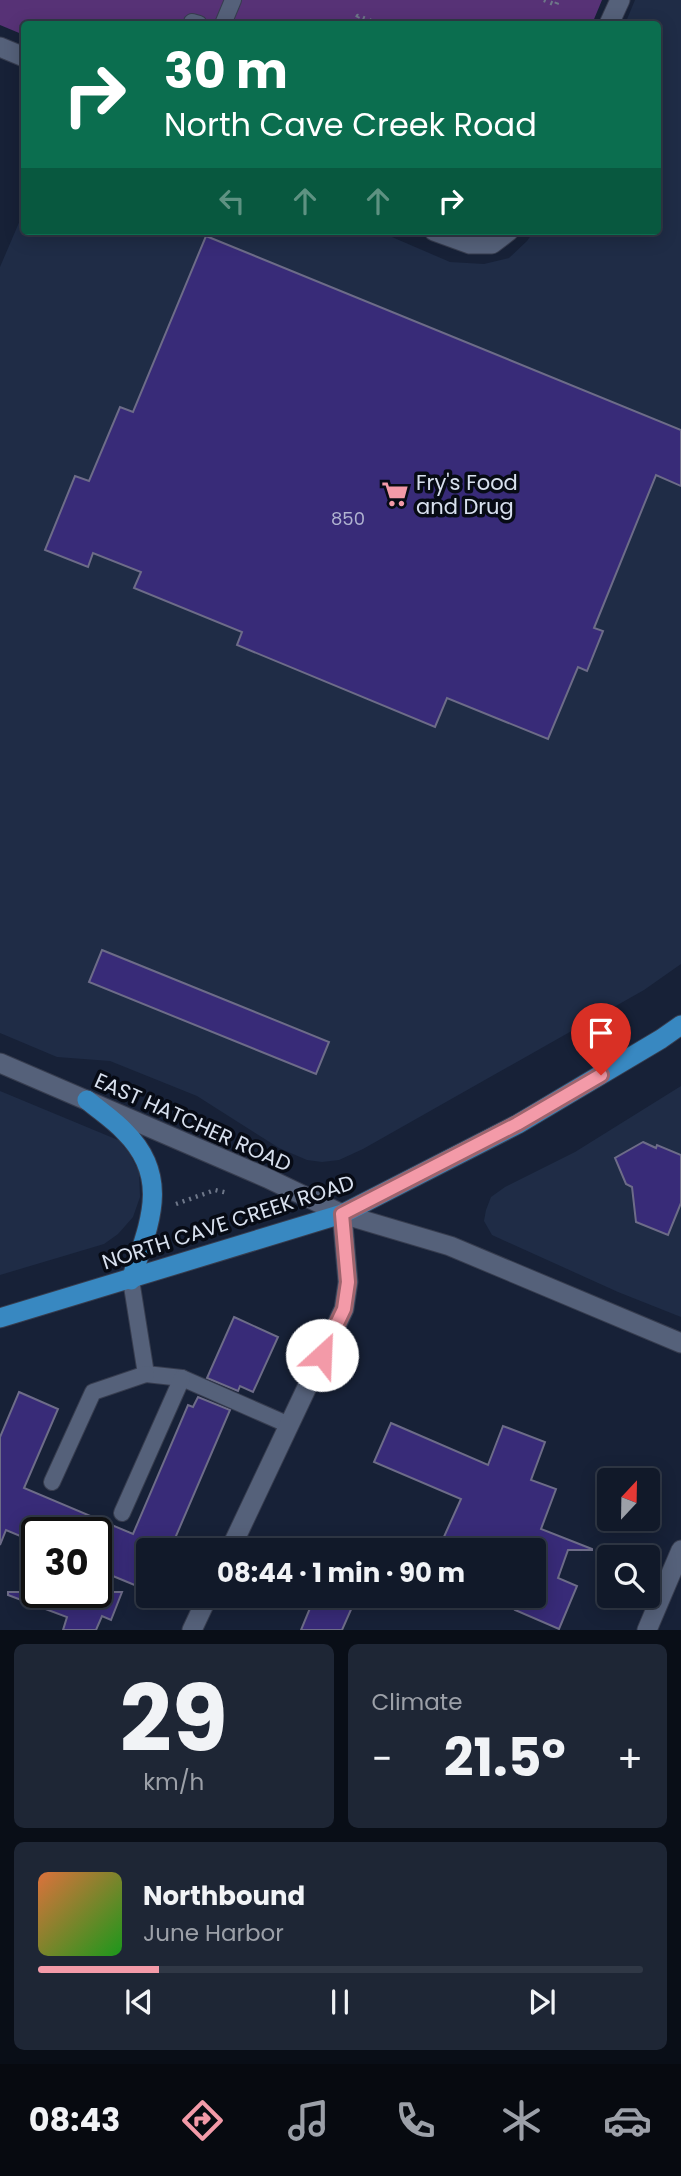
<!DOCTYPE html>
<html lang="en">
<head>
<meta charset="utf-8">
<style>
	:root { --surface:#111929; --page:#1e2635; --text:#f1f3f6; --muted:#9ca0a8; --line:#303846; --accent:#f39aa8 }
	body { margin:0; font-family:Poppins,sans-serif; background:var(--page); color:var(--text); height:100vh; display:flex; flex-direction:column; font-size:26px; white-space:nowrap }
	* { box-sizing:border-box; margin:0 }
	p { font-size:23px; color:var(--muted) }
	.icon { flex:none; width:38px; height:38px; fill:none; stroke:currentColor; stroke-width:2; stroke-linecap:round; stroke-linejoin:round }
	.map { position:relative; height:1630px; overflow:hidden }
	.drawer { display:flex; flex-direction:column; gap:14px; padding:14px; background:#090e17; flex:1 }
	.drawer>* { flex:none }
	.guide { position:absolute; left:21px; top:21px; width:640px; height:214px; border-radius:7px; box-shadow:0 4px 18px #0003,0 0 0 2px var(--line); background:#0b6e4f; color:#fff; overflow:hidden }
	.needle { width:46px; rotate:22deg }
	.controls { position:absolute; left:597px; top:1468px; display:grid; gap:14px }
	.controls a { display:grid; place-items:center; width:63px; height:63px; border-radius:7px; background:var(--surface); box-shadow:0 4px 18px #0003,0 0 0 2px var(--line); font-size:35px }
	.speed { position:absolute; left:21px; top:1517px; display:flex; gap:14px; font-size:35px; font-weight:700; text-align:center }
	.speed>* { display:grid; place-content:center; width:91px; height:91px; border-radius:50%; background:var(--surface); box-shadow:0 4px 18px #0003,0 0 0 2px var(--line); line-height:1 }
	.speed .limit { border:4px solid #111; border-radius:10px; background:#fff; color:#111 }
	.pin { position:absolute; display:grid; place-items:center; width:60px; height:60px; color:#fff; margin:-72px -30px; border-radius:50% 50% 50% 0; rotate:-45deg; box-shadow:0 0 7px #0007 }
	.pin .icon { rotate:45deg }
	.me { position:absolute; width:77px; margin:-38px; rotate:25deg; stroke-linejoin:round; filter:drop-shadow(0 0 5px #0008) }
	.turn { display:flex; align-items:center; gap:24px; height:147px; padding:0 28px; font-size:32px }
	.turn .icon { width:91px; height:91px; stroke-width:2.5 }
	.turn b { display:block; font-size:49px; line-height:60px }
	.lanes { display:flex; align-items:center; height:66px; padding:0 28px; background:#0003; justify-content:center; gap:35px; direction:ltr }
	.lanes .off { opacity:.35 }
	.big { font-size:52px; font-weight:700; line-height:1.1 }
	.drawer .card { flex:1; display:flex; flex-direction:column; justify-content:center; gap:10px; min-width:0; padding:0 24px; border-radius:10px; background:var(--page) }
	.drawer .dial { align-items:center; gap:0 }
	.dial b { font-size:91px; line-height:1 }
	.song { display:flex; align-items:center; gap:21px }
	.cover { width:84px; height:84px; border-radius:10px; background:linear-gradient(135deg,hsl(20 70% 55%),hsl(120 70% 35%)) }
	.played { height:7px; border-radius:4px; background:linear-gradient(90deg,var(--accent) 20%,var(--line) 20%) }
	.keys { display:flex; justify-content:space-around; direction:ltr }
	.heat { display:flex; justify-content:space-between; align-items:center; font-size:38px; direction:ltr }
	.drawer .tiles { flex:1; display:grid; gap:14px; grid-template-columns:1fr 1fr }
	.card:last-child { grid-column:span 2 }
	.trip { position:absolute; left:136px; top:1538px; width:410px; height:70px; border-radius:7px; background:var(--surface); box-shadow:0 4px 18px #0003,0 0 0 2px var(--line); font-weight:700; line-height:70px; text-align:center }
	.menu { display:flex; height:112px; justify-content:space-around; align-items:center; background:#070a10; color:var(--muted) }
	.menu .icon { width:49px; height:49px }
	.menu .selected { color:var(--accent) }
	.menu b { font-size:32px; color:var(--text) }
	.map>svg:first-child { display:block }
	.built { fill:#1f2c46 }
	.green { fill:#573276 }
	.building { fill:#382b78; stroke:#6d6c88; stroke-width:2 }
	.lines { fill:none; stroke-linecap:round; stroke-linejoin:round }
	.service-casing { stroke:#373d4f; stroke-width:18 }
	.minor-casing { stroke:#373d4f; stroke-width:21 }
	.tertiary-casing { stroke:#373d4f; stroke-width:21 }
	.primary-casing { stroke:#373d4f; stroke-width:21 }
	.path { stroke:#6e7789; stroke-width:4.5; stroke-dasharray:2 5; stroke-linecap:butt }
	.service { stroke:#55617a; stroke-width:16 }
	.minor { stroke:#55617a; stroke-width:19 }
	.tertiary { stroke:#55617a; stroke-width:19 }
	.primary { stroke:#3888c1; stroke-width:19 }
	.route-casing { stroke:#9e646d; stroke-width:18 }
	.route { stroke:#f39aa8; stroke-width:12 }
	.labels { text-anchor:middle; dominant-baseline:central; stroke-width:7; stroke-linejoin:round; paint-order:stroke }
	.number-label { font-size:18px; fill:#b0b3d0 }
	.poi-label { font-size:21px; fill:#d8e0ee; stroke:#070b15; text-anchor:start }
	.street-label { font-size:21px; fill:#d8e0ee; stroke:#070b15 }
</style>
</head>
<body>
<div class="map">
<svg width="681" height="1630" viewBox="0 0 681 1630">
	<rect width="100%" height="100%" fill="#172137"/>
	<g class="built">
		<polygon points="635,0 681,0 681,964 644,990 363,1149 339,1160 322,1162 307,1160 279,1148 197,1096 110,1061 57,1057 0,1033 0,267 24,211 24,231 378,231 450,262 484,264 509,258 527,241 534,231 658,231 658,24 625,24"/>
		<polygon points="681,1086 681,1317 618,1292 492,1235 484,1221 486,1210 491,1197 505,1187 575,1152"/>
		<polygon points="0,1091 118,1140 129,1153 139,1172 140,1197 133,1217 118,1234 104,1244 0,1275"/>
	</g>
	<polygon class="green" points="0,0 602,0 592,24 24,24 24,35 0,25"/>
	<g class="building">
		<polygon points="206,236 681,430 681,486 656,475 594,628 603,631 587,671 578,667 548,739 447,698 435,727 237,645 242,632 134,588 141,572 93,553 88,567 45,550 75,476 89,481 120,407 133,412"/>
		<polygon points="102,950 329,1042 316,1074 89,982"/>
		<polygon points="643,1142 656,1148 657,1145 681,1155 681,1203 668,1235 636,1222 632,1187 626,1184 615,1158"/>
		<polygon points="234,1317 278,1337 253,1392 240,1386 238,1391 207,1378"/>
		<polygon points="19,1392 58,1409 24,1488 133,1534 188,1405 193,1407 198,1397 230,1410 170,1550 149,1550 149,1591 96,1569 96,1533 37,1533 37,1543 6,1530 0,1545 0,1437"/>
		<polygon points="391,1423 488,1465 503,1426 545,1442 531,1480 556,1489 541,1529 592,1549 592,1550 568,1550 558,1578 577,1586 559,1629 515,1610 521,1596 534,1596 534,1566 541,1550 438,1550 461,1499 374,1462"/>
		<polygon points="8,1592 122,1592 111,1620 102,1616 96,1630 63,1630 67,1617 8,1595"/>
		<polygon points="315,1596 357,1596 342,1630 301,1630"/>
	</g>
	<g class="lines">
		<defs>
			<g id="service">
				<polyline points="192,22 199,24"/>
				<polyline points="223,24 233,0"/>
				<polyline points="131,1280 146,1374 182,1378 289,1425"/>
				<polyline points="52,1482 93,1392 146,1374"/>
				<polyline points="122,1513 182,1378"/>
			</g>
			<g id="minor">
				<polyline points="609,24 620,0"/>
				<polyline points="0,47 24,57"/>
				<polyline points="434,231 470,244 492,244 509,231"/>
				<polyline points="230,1550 344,1309 348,1282 342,1214"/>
				<polyline points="192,1630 208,1596"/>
				<polyline points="647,1630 681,1550"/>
			</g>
			<polyline id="tertiary" points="0,1063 267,1178 342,1214 450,1246 681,1343"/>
			<g id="primary">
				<path d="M 87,1100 C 100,1111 114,1120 125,1132 C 172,1179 148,1226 131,1280"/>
				<polyline points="0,1318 342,1214 518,1124 661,1039 681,1025"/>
			</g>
		</defs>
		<use href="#service" class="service-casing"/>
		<use href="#minor" class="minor-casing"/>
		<use href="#tertiary" class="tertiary-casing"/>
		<use href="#primary" class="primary-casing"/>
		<g class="path">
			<polyline points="544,0 556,5 558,0"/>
			<polyline points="354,24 358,16 379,24"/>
			<polyline points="176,1204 215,1190 228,1193"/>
		</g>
		<use href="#service" class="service"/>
		<use href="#minor" class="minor"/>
		<use href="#tertiary" class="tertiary"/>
		<use href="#primary" class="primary"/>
	</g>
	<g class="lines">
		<defs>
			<polyline id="route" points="322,1355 344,1309 348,1282 342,1214 517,1124 601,1075"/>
		</defs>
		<use href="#route" class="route-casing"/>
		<use href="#route" class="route"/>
	</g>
	<defs>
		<symbol id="supermarket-bare" viewBox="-9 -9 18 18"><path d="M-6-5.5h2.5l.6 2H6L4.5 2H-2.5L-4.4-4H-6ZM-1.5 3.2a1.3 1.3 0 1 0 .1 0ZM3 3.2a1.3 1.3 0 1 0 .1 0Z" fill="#f39aa8" stroke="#070b15" stroke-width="2.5" paint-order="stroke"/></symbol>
	</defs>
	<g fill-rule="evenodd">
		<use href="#supermarket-bare" x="376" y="475" width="38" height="38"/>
	</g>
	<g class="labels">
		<g class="number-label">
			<text x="348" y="518">850</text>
		</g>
		<g class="poi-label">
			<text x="416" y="482">Fry's Food<tspan x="416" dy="24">and Drug</tspan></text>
		</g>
		<g class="street-label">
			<text transform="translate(193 1122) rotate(24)">EAST HATCHER ROAD</text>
			<text transform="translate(228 1222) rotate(-18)">NORTH CAVE CREEK ROAD</text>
		</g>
	</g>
</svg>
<div class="controls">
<a><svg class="needle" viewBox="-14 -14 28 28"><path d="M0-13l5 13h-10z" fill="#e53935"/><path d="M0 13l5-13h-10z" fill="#9ca0a8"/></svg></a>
<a><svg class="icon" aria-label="search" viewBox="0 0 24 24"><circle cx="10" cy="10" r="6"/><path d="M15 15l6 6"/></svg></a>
</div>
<div class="speed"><div class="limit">30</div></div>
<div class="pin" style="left:601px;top:1075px;background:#d93025"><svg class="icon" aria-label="arrive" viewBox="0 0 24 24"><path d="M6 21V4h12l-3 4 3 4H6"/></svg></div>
<svg class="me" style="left:322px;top:1355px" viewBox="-20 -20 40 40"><circle r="19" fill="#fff"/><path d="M0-13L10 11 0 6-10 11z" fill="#f39aa8"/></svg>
<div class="trip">08:44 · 1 min · 90 m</div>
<div class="guide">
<div class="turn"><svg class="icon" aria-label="right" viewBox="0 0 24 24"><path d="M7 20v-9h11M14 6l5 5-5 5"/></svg><div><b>30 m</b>North Cave Creek Road</div></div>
<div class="lanes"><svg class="icon off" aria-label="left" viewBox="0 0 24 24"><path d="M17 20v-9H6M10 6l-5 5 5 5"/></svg><svg class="icon off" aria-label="ahead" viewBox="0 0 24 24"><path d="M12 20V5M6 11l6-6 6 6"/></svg><svg class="icon off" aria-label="ahead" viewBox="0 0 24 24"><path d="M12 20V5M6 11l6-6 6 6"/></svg><svg class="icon" aria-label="right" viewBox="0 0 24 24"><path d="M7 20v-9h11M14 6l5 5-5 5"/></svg></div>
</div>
</div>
<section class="drawer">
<div class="tiles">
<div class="card dial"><b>29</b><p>km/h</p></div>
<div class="card"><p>Climate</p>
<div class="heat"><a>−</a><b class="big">21.5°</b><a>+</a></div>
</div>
<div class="card">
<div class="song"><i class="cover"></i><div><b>Northbound</b><p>June Harbor</p></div></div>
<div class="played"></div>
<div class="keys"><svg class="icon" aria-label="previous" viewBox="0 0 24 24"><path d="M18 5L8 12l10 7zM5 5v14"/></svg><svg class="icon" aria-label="pause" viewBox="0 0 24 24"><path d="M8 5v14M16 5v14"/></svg><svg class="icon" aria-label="next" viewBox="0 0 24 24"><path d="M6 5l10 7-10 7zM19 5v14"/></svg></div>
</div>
</div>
</section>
<nav class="menu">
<b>08:43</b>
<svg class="icon selected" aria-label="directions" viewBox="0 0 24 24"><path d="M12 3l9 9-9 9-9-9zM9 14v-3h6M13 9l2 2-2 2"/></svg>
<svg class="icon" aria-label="music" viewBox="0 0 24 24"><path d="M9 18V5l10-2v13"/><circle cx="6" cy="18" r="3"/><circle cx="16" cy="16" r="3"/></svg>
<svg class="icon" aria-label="phone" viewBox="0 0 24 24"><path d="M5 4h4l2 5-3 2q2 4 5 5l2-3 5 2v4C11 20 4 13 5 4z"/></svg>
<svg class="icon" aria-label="climate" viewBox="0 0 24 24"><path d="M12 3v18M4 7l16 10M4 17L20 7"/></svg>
<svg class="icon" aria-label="car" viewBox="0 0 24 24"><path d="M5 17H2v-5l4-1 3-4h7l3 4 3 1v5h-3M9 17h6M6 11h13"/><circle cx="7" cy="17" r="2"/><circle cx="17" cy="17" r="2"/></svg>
</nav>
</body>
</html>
